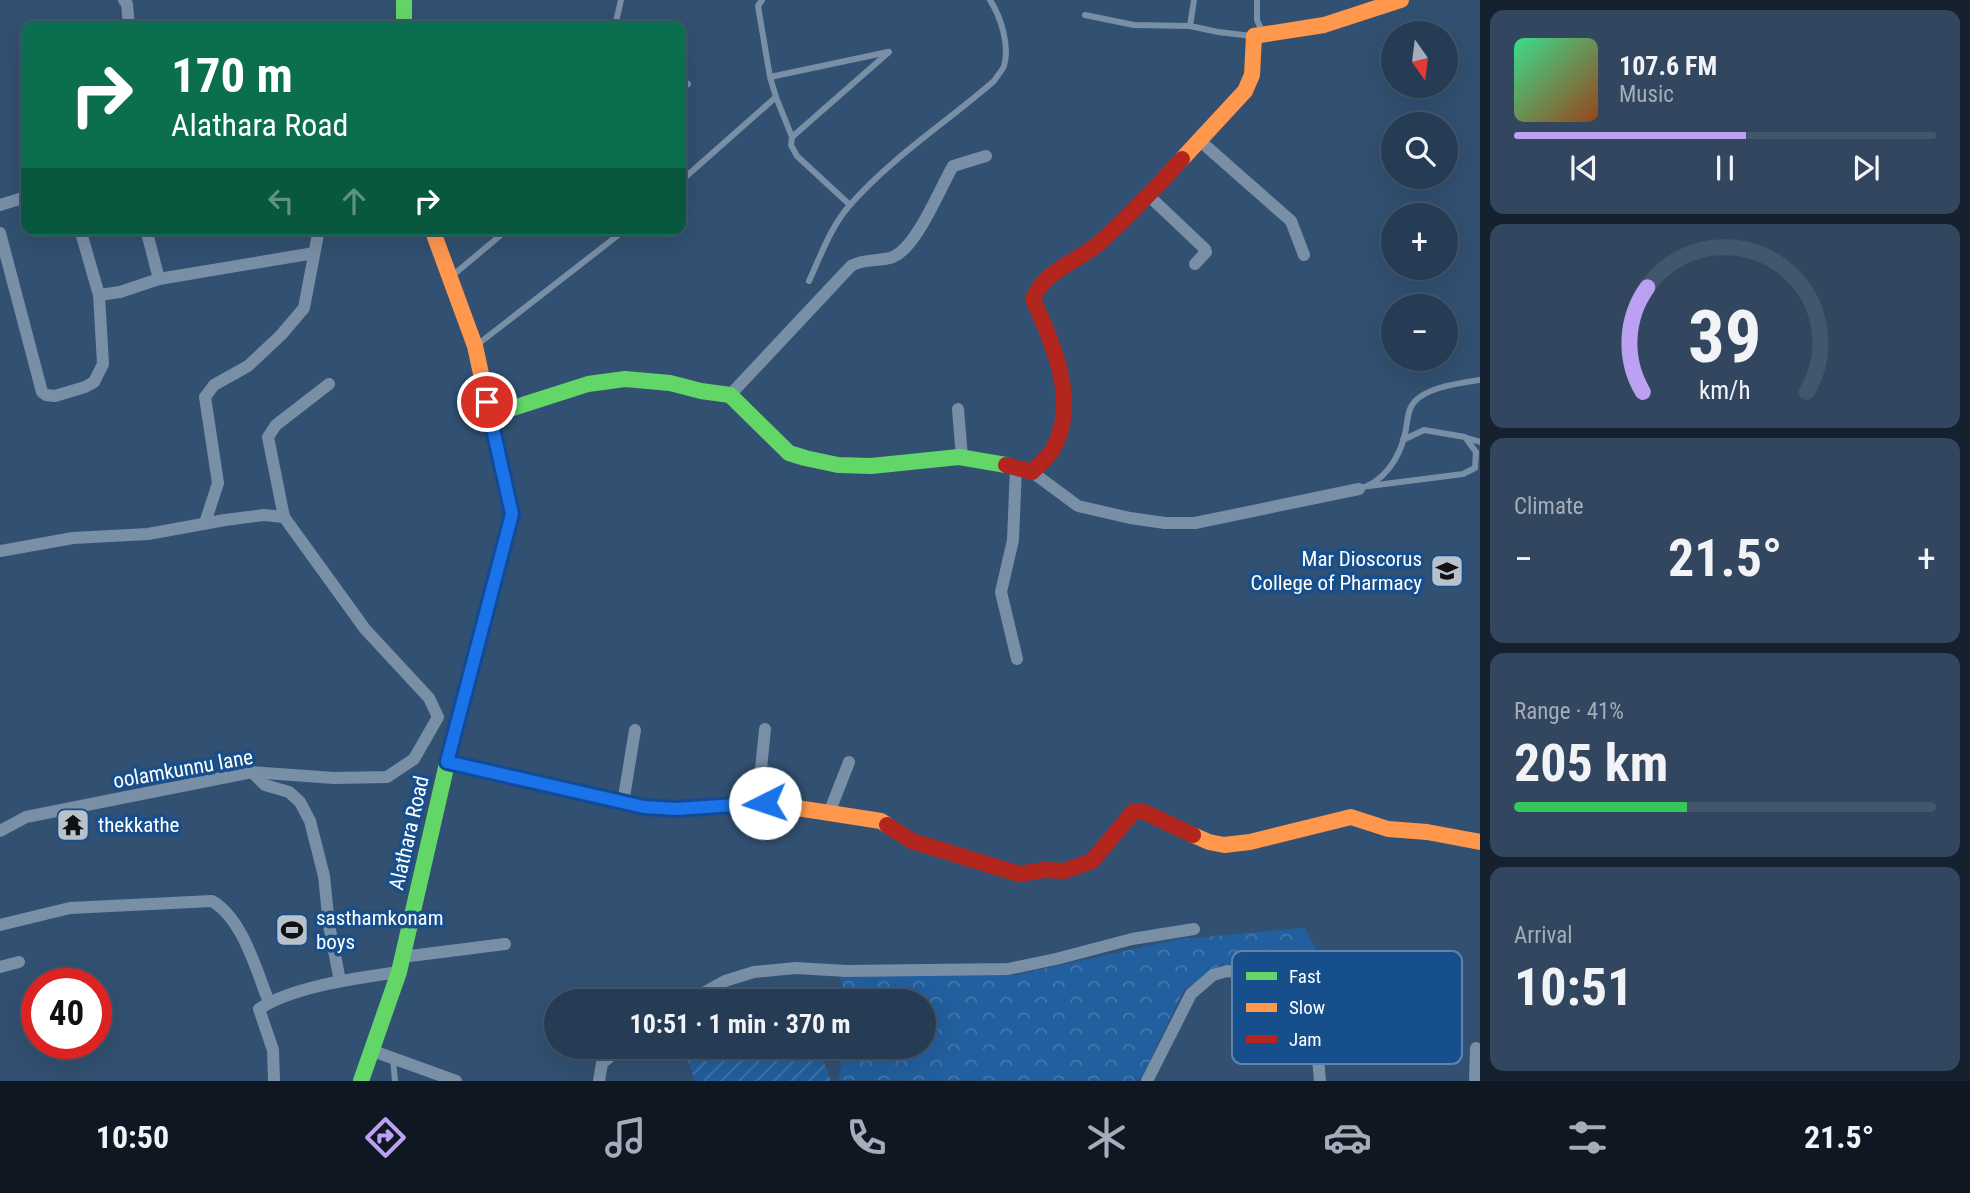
<!DOCTYPE html>
<html lang="en">
<head>
<meta charset="utf-8">
<style>
	:root { --surface:#263c55; --page:#32475f; --text:#f1f3f6; --muted:#a4adb9; --line:#42566c; --accent:#bca0f2 }
	body { margin:0; font-family:"Roboto Condensed",sans-serif; background:var(--page); color:var(--text); height:100vh; display:flex; flex-direction:column; font-size:26px; white-space:nowrap }
	* { box-sizing:border-box; margin:0 }
	p { font-size:23px; color:var(--muted) }
	.icon { flex:none; width:38px; height:38px; fill:none; stroke:currentColor; stroke-width:2; stroke-linecap:round; stroke-linejoin:round }
	.map { position:relative; flex:1; overflow:hidden }
	.panel { display:flex; flex-direction:column; gap:10px; padding:10px; background:#15212f; width:490px }
	.panel>* { flex:none }
	.top-card { position:absolute; left:21px; top:21px; width:665px; height:214px; border-radius:14px; box-shadow:0 7px 28px #0002,0 0 0 2px var(--line); background:#0b6e4f; color:#fff; overflow:hidden }
	.needle { width:46px; rotate:166deg }
	.tools { position:absolute; left:1381px; top:21px; display:grid; gap:14px }
	.tools a { display:grid; place-items:center; width:77px; height:77px; border-radius:50%; background:var(--surface); box-shadow:0 7px 28px #0002,0 0 0 2px var(--line); font-size:35px }
	.speed { position:absolute; left:21px; top:968px; display:flex; gap:14px; font-size:35px; font-weight:700; text-align:center }
	.speed>* { display:grid; place-content:center; width:91px; height:91px; border-radius:50%; background:var(--surface); box-shadow:0 7px 28px #0002,0 0 0 2px var(--line); line-height:1 }
	.speed .limit { border:10px solid #d22; background:#fff; color:#111 }
	.pin { position:absolute; display:grid; place-items:center; width:60px; height:60px; color:#fff; margin:-30px; border:4px solid #fff; border-radius:50%; box-shadow:0 2px 7px #0007 }
	.me { position:absolute; width:77px; margin:-38px; rotate:266deg; stroke-linejoin:round; filter:drop-shadow(0 0 5px #0008) }
	.turn { display:flex; align-items:center; gap:24px; height:147px; padding:0 35px; font-size:32px }
	.turn .icon { width:91px; height:91px; stroke-width:2.5 }
	.turn b { display:block; font-size:49px; line-height:60px }
	.lanes { display:flex; align-items:center; height:66px; padding:0 35px; background:#0003; justify-content:center; gap:35px; direction:ltr }
	.lanes .off { opacity:.35 }
	.big { font-size:52px; font-weight:700; line-height:1.1 }
	.panel .tile { flex:1; display:flex; flex-direction:column; justify-content:center; gap:10px; min-width:0; padding:0 24px; border-radius:14px; background:var(--page) }
	.panel .dial { align-items:center; gap:0 }
	.dial svg { height:182px; overflow:visible; fill:none; stroke:var(--line); stroke-width:7; stroke-linecap:round; text-anchor:middle }
	.dial text { fill:var(--text); stroke:none }
	.song { display:flex; align-items:center; gap:21px }
	.cover { width:84px; height:84px; border-radius:10px; background:linear-gradient(135deg,hsl(150 70% 55%),hsl(20 70% 35%)) }
	.played { height:7px; border-radius:4px; background:linear-gradient(90deg,var(--accent) 55%,var(--line) 55%) }
	.keys { display:flex; justify-content:space-around; direction:ltr }
	.heat { display:flex; justify-content:space-between; align-items:center; font-size:38px; direction:ltr }
	.charge { height:10px; border-radius:5px; background:linear-gradient(90deg,#34c759 41%,var(--line) 0) }
	.trip { position:absolute; left:544px; top:989px; width:392px; height:70px; border-radius:35px; background:var(--surface); box-shadow:0 7px 28px #0002,0 0 0 2px var(--line); font-weight:700; line-height:70px; text-align:center }
	.dock { display:flex; height:112px; justify-content:space-around; align-items:center; background:#0f1822; color:var(--muted) }
	.dock .icon { width:49px; height:49px }
	.dock .on { color:var(--accent) }
	.dock b { font-size:32px; color:var(--text) }
	main { display:flex; flex:1; min-height:0 }
	.map>svg:first-child { display:block }
	.forest { fill:url(#forest-crowns) }
	.park { fill:#225f9e }
	.garden { fill:url(#garden-furrows) }
	.lines { fill:none; stroke-linecap:round; stroke-linejoin:round }
	.lane { stroke:#798fa6; stroke-width:6 }
	.street { stroke:#798fa6; stroke-width:12 }
	.fast { stroke:#63d668; stroke-width:16 }
	.slow { stroke:#ff974d; stroke-width:16 }
	.jam { stroke:#b3261e; stroke-width:16 }
	.route-casing { stroke:#114b97; stroke-width:18 }
	.route { stroke:#1a73e8; stroke-width:12 }
	.labels { text-anchor:middle; dominant-baseline:central; stroke-width:7; stroke-linejoin:round; paint-order:stroke }
	.poi-label { font-size:21px; fill:#fff; stroke:#174f8c; text-anchor:start }
	.street-label { font-size:21px; fill:#fff; stroke:#174f8c }
	.key { fill:#174f8c; stroke:#5d84ae; stroke-width:2 }
	.key-label { font-size:19px; fill:#fff }
</style>
</head>
<body>
<main>
<div class="map">
<svg width="1480" height="1081" viewBox="0 0 1480 1081">
	<defs>
		<pattern id="forest-crowns" width="20" height="18" patternUnits="userSpaceOnUse" patternTransform="scale(1.75)"><rect width="20" height="18" fill="#225f9e"/><path d="M2 6a3 3 0 1 1 6 0M12 15a3 3 0 1 1 6 0" fill="none" stroke="#4377ad"/></pattern>
		<pattern id="garden-furrows" width="10" height="10" patternUnits="userSpaceOnUse" patternTransform="scale(1.75)"><rect width="10" height="10" fill="#225f9e"/><path d="M-1 1l2-2M0 10L10 0M9 11l2-2" fill="none" stroke="#4377ad"/></pattern>
	</defs>
	<rect width="100%" height="100%" fill="#325071"/>
	<polygon class="forest" points="1305,928 1328,975 1285,992 1250,966 1222,964 1184,990 1143,1075 1136,1081 839,1080 843,1047 924,1046 924,1001 846,1001 839,975 1015,975 1180,939"/>
	<polygon class="park" points="302,915 308,938 283,947 275,922"/>
	<polygon class="garden" points="713,1047 818,1047 831,1081 695,1081 687,1059"/>
	<g class="lines">
		<g class="lane">
			<polyline points="762,0 758,6 770,77 776,97"/>
			<polyline points="1257,0 1257,20 1262,31"/>
			<polyline points="1085,15 1134,25 1190,26 1218,32 1252,36"/>
			<polyline points="615,26 621,0"/>
			<polyline points="1190,26 1194,0"/>
			<polyline points="770,77 888,52"/>
			<polyline points="681,89 688,84"/>
			<polyline points="792,137 791,145 797,156 850,205"/>
			<polyline points="681,181 776,97 792,137 889,52"/>
			<polyline points="452,276 508,229"/>
			<path d="M 809,281 C 821,255 831,226 850,205 C 892,157 947,122 994,81 C 997,76 1002,71 1004,66 C 1010,46 1001,17 990,0"/>
			<polyline points="477,345 626,229"/>
			<polyline points="1467,438 1480,442"/>
			<polyline points="1369,486 1463,474 1475,468 1476,452 1465,437 1424,430 1403,440"/>
			<path d="M 1359,489 C 1384,482 1399,459 1405,434 C 1407,426 1407,414 1411,407 C 1421,387 1461,383 1480,380"/>
			<polyline points="393,1059 395,1081"/>
		</g>
		<g class="street">
			<polyline points="124,0 127,4 129,26"/>
			<polyline points="1199,140 1291,221 1304,255"/>
			<polyline points="1149,196 1205,249 1206,252 1195,264"/>
			<polyline points="0,205 26,197"/>
			<polyline points="0,233 42,392 46,395 55,396 85,387 94,382 103,364 99,295 80,229"/>
			<polyline points="159,279 314,253"/>
			<polyline points="99,295 120,292 159,279 146,229"/>
			<path d="M 730,395 L 851,266 C 865,258 879,262 893,257 C 917,247 940,188 953,166 L 986,156"/>
			<polyline points="958,409 962,457"/>
			<polyline points="1016,467 1013,540 1001,592 1017,659"/>
			<polyline points="1032,472 1078,506 1130,518 1165,523 1195,523 1359,489"/>
			<polyline points="284,517 268,437 276,425 329,384"/>
			<polyline points="205,523 218,483 205,397 214,385 248,366 281,335 304,308 319,229"/>
			<polyline points="0,551 73,538 148,534 225,520 264,515 284,517 365,629 429,698 438,717 414,759 387,777 334,778 252,772 26,817 0,831"/>
			<polyline points="252,772 265,785 289,792 300,802 310,821 324,876 329,925 340,981"/>
			<polyline points="623,803 635,730"/>
			<polyline points="765,803 760,779 765,729"/>
			<polyline points="829,813 849,762"/>
			<path d="M 0,925 L 70,908 L 212,901 C 243,919 256,970 269,1002"/>
			<polyline points="402,957 505,944"/>
			<polyline points="0,967 19,962"/>
			<polyline points="689,1001 725,981 754,972 796,968 846,971 1008,969 1056,959 1132,939 1194,929"/>
			<polyline points="373,1051 456,1081"/>
			<path d="M 274,1081 L 273,1050 L 259,1009 C 293,986 359,978 399,972"/>
			<polyline points="599,1081 602,1063 623,1046"/>
			<polyline points="1147,1081 1191,994 1213,975 1227,971 1251,974 1281,997 1318,1058 1320,1081"/>
			<polyline points="1475,1081 1476,1048"/>
		</g>
		<g class="fast">
			<polyline points="404,0 404,26"/>
			<polyline points="491,415 588,384 625,379 670,383 701,391 730,395 789,453 805,458 838,465 871,466 959,457 1006,465"/>
			<polyline points="361,1081 399,972 448,759"/>
		</g>
		<g class="slow">
			<polyline points="1182,159 1245,91 1252,75 1254,36 1324,25 1401,0"/>
			<polyline points="432,229 475,346 499,457"/>
			<polyline points="447,762 644,807 676,809 765,803 881,821 887,825"/>
			<polyline points="1193,835 1209,842 1224,845 1250,842 1351,817 1388,829 1427,832 1480,842"/>
		</g>
		<g class="jam">
			<path d="M 1006,465 L 1032,472 C 1038,466 1046,459 1051,452 C 1081,404 1053,345 1033,299 C 1044,271 1076,262 1098,244 C 1128,218 1155,188 1182,159"/>
			<polyline points="448,759 512,514 499,457"/>
			<polyline points="887,825 912,841 1019,874 1044,870 1064,871 1092,861 1134,811 1142,811 1193,835"/>
		</g>
	</g>
	<g class="lines">
		<defs>
			<polyline id="route" points="487,402 512,514 447,762 644,807 676,809 765,803"/>
		</defs>
		<use href="#route" class="route-casing"/>
		<use href="#route" class="route"/>
	</g>
	<defs>
		<symbol id="university-square" viewBox="-11 -11 22 22"><rect x="-9" y="-9" width="18" height="18" rx="4" fill="#b7c2cd" stroke="#174f8c"/><path d="M0-5L7-2L0 1L-7-2ZM-4 1L0 2.5L4 1V4Q0 6-4 4Z" fill="#111"/></symbol>
		<symbol id="temple-square" viewBox="-11 -11 22 22"><rect x="-9" y="-9" width="18" height="18" rx="4" fill="#b7c2cd" stroke="#174f8c"/><path d="M0-6L5-2H3V0L6.5 2.5H4V6H1.5V3h-3V6H-4V2.5H-6.5L-3 0V-2H-5Z" fill="#111"/></symbol>
		<symbol id="stadium-square" viewBox="-11 -11 22 22"><rect x="-9" y="-9" width="18" height="18" rx="4" fill="#b7c2cd" stroke="#174f8c"/><path d="M0-5a6.5 5 0 1 0 0 10a6.5 5 0 1 0 0-10ZM-3.5-1.8h7v3.6h-7Z" fill="#111"/></symbol>
	</defs>
	<g fill-rule="evenodd">
		<use href="#university-square" x="1428" y="552" width="38" height="38"/>
		<use href="#temple-square" x="54" y="806" width="38" height="38"/>
		<use href="#stadium-square" x="273" y="911" width="38" height="38"/>
	</g>
	<g class="labels">
		<g class="poi-label">
			<text x="1422" y="559" text-anchor="end">Mar Dioscorus<tspan x="1422" dy="24">College of Pharmacy</tspan></text>
			<text x="98" y="825">thekkathe</text>
			<text x="316" y="918">sasthamkonam<tspan x="316" dy="24">boys</tspan></text>
		</g>
		<g class="street-label">
			<text transform="translate(183 769) rotate(-10)">oolamkunnu lane</text>
			<text transform="translate(409 833) rotate(-77)">Alathara Road</text>
		</g>
	</g>
	<rect x="1232" y="951" width="230" height="113" rx="10" class="key"/>
	<rect x="1246" y="972" width="31" height="8" fill="#63d668"/>
	<rect x="1246" y="1003" width="31" height="9" fill="#ff974d"/>
	<rect x="1246" y="1035" width="31" height="8" fill="#b3261e"/>
	<g class="key-label">
		<text x="1289" y="983">Fast</text>
		<text x="1289" y="1014">Slow</text>
		<text x="1289" y="1046">Jam</text>
	</g>
</svg>
<div class="tools">
<a><svg class="needle" viewBox="-14 -14 28 28"><path d="M0-13l5 13h-10z" fill="#e53935"/><path d="M0 13l5-13h-10z" fill="#a4adb9"/></svg></a>
<a><svg class="icon" aria-label="search" viewBox="0 0 24 24"><circle cx="10" cy="10" r="6"/><path d="M15 15l6 6"/></svg></a>
<a>+</a>
<a>−</a>
</div>
<div class="speed"><div class="limit">40</div></div>
<div class="pin" style="left:487px;top:402px;background:#d93025"><svg class="icon" aria-label="arrive" viewBox="0 0 24 24"><path d="M6 21V4h12l-3 4 3 4H6"/></svg></div>
<svg class="me" style="left:765px;top:803px" viewBox="-20 -20 40 40"><circle r="19" fill="#fff"/><path d="M0-13L10 11 0 6-10 11z" fill="#1a73e8"/></svg>
<div class="trip">10:51 · 1 min · 370 m</div>
<div class="top-card">
<div class="turn"><svg class="icon" aria-label="right" viewBox="0 0 24 24"><path d="M7 20v-9h11M14 6l5 5-5 5"/></svg><div><b>170 m</b>Alathara Road</div></div>
<div class="lanes"><svg class="icon off" aria-label="left" viewBox="0 0 24 24"><path d="M17 20v-9H6M10 6l-5 5 5 5"/></svg><svg class="icon off" aria-label="ahead" viewBox="0 0 24 24"><path d="M12 20V5M6 11l6-6 6 6"/></svg><svg class="icon" aria-label="right" viewBox="0 0 24 24"><path d="M7 20v-9h11M14 6l5 5-5 5"/></svg></div>
</div>
</div>
<section class="panel">
<div class="tile">
<div class="song"><i class="cover"></i><div><b>107.6 FM</b><p>Music</p></div></div>
<div class="played"></div>
<div class="keys"><svg class="icon" aria-label="previous" viewBox="0 0 24 24"><path d="M18 5L8 12l10 7zM5 5v14"/></svg><svg class="icon" aria-label="pause" viewBox="0 0 24 24"><path d="M8 5v14M16 5v14"/></svg><svg class="icon" aria-label="next" viewBox="0 0 24 24"><path d="M6 5l10 7-10 7zM19 5v14"/></svg></div>
</div>
<div class="tile dial"><svg viewBox="0 0 100 80">
<path d="M14 69A42 42 0 1 1 86 69"/>
<path d="M14 69A42 42 0 0 1 16 23" stroke="#bca0f2"/>
<text x="50" y="56" font-size="32" font-weight="700">39</text>
<text x="50" y="72" font-size="11">km/h</text>
</svg></div>
<div class="tile"><p>Climate</p>
<div class="heat"><a>−</a><b class="big">21.5°</b><a>+</a></div>
</div>
<div class="tile"><p>Range · 41%</p><b class="big">205 km</b><div class="charge"></div></div>
<div class="tile"><p>Arrival</p><b class="big">10:51</b></div>
</section>
</main>
<nav class="dock">
<b>10:50</b>
<svg class="icon on" aria-label="directions" viewBox="0 0 24 24"><path d="M12 3l9 9-9 9-9-9zM9 14v-3h6M13 9l2 2-2 2"/></svg>
<svg class="icon" aria-label="music" viewBox="0 0 24 24"><path d="M9 18V5l10-2v13"/><circle cx="6" cy="18" r="3"/><circle cx="16" cy="16" r="3"/></svg>
<svg class="icon" aria-label="phone" viewBox="0 0 24 24"><path d="M5 4h4l2 5-3 2q2 4 5 5l2-3 5 2v4C11 20 4 13 5 4z"/></svg>
<svg class="icon" aria-label="climate" viewBox="0 0 24 24"><path d="M12 3v18M4 7l16 10M4 17L20 7"/></svg>
<svg class="icon" aria-label="car" viewBox="0 0 24 24"><path d="M5 17H2v-5l4-1 3-4h7l3 4 3 1v5h-3M9 17h6M6 11h13"/><circle cx="7" cy="17" r="2"/><circle cx="17" cy="17" r="2"/></svg>
<svg class="icon" aria-label="filters" viewBox="0 0 24 24"><path d="M4 7h16M4 17h16"/><circle cx="9" cy="7" r="2"/><circle cx="15" cy="17" r="2"/></svg>
<b>21.5°</b>
</nav>
</body>
</html>
